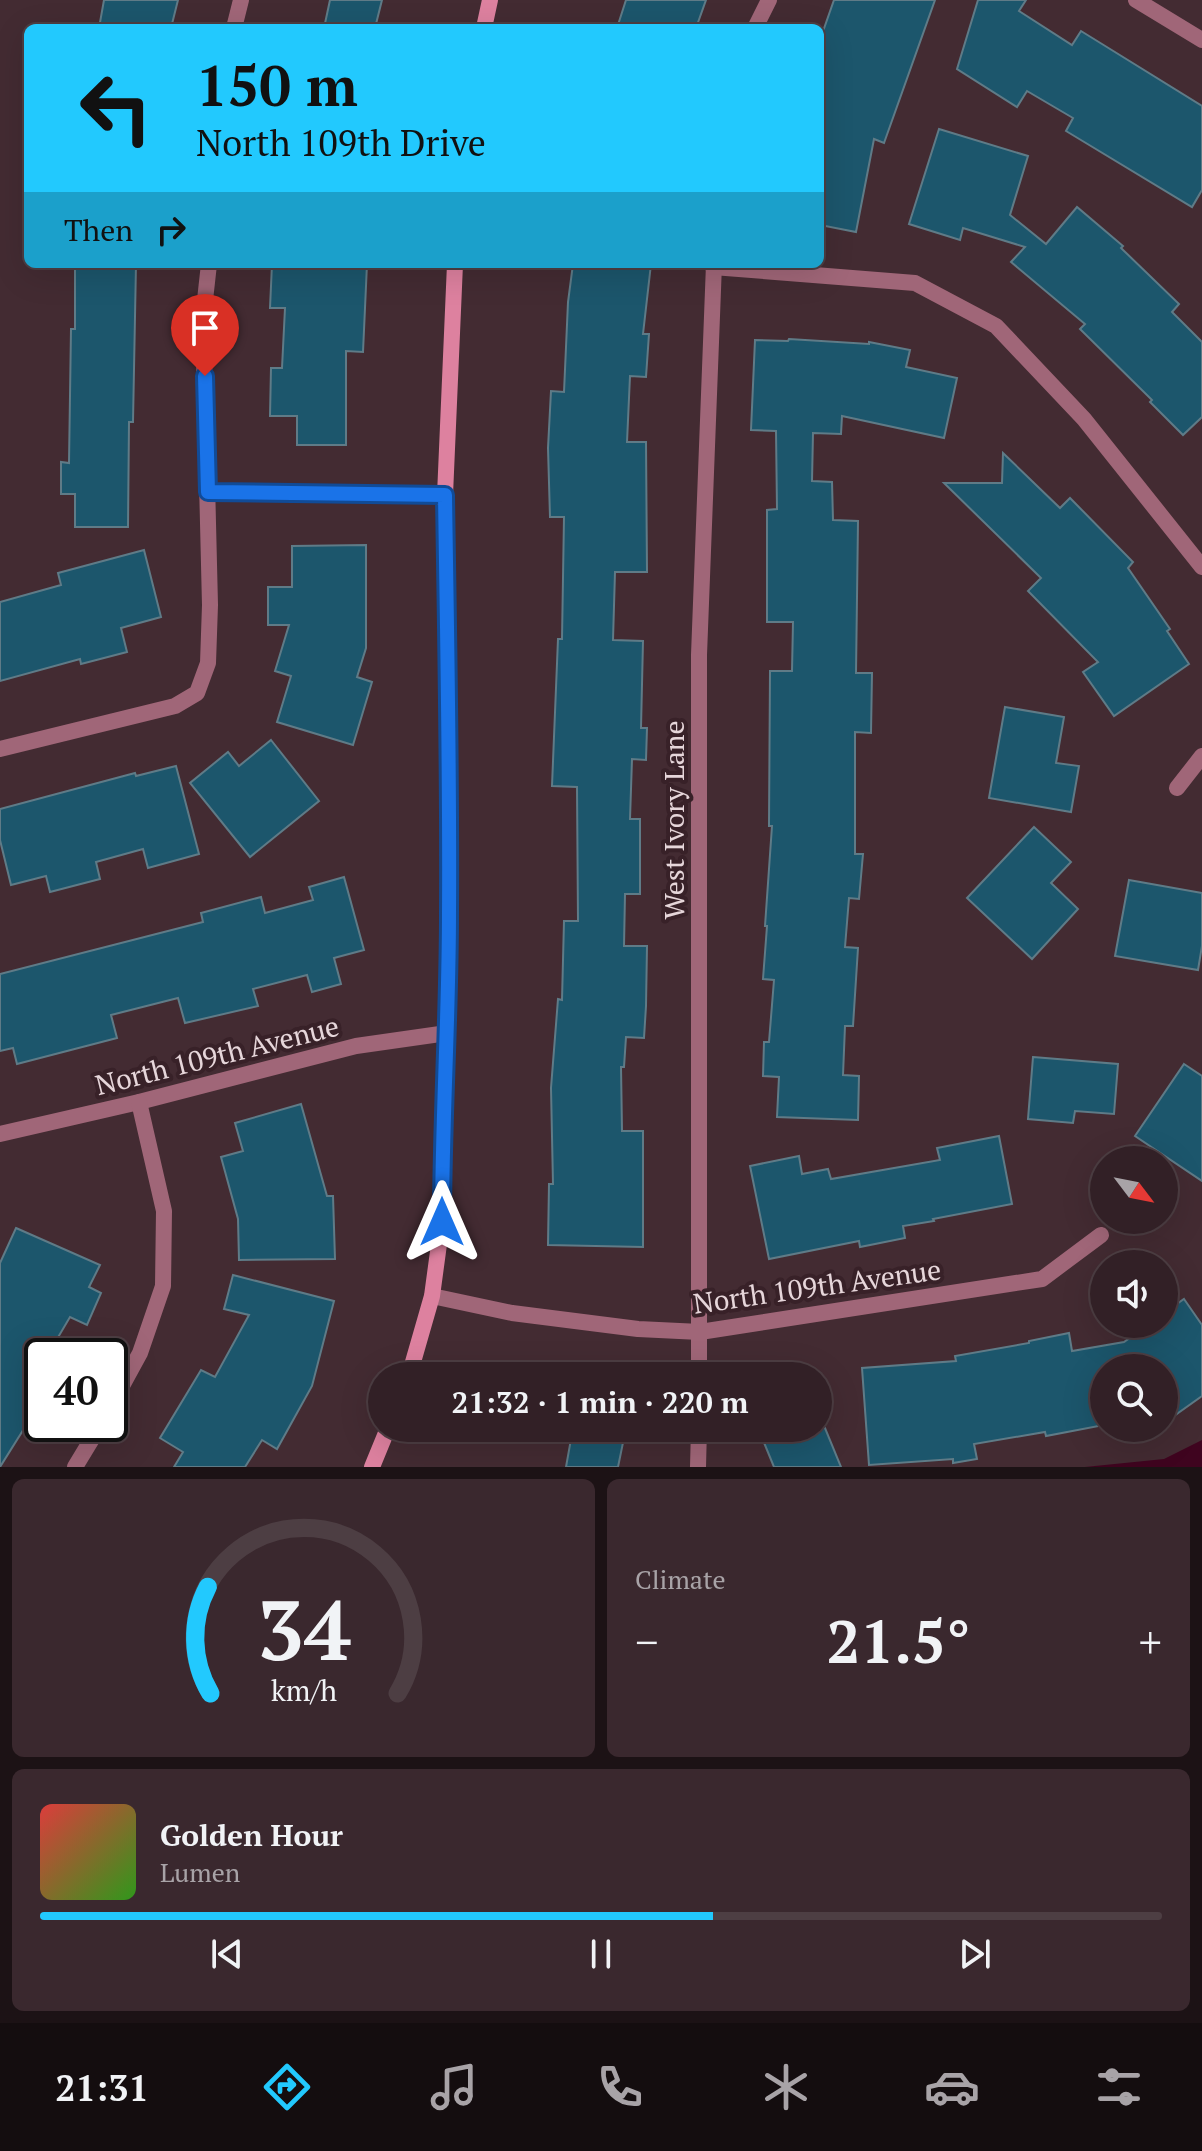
<!DOCTYPE html>
<html lang="en">
<head>
<meta charset="utf-8">
<style>
	:root { --surface:#322026; --page:#3a282e; --text:#f1f3f6; --muted:#a8a3a7; --line:#4d3e43; --accent:#22c9fe }
	body { margin:0; font-family:"PT Serif",serif; background:var(--page); color:var(--text); height:100vh; display:flex; flex-direction:column; font-size:30px; white-space:nowrap }
	* { box-sizing:border-box; margin:0 }
	p { font-size:26px; color:var(--muted) }
	.icon { flex:none; width:44px; height:44px; fill:none; stroke:currentColor; stroke-width:2; stroke-linecap:round; stroke-linejoin:round }
	.map { position:relative; height:1467px; overflow:hidden }
	.side { display:flex; flex-direction:column; gap:12px; padding:12px; background:#1c1215; flex:1 }
	.side>* { flex:none }
	.guide { position:absolute; left:24px; top:24px; width:800px; height:244px; border-radius:12px; box-shadow:0 8px 32px #0002,0 0 0 2px var(--line); background:#22c9fe; color:#111; overflow:hidden }
	.needle { width:52px; rotate:122deg }
	.fabs { position:absolute; left:1090px; top:1146px; display:grid; gap:16px }
	.fabs a { display:grid; place-items:center; width:88px; height:88px; border-radius:50%; background:var(--surface); box-shadow:0 8px 32px #0002,0 0 0 2px var(--line); font-size:40px }
	.speed { position:absolute; left:24px; top:1338px; display:flex; gap:16px; font-size:40px; font-weight:700; text-align:center }
	.speed>* { display:grid; place-content:center; width:104px; height:104px; border-radius:50%; background:var(--surface); box-shadow:0 8px 32px #0002,0 0 0 2px var(--line); line-height:1 }
	.speed .limit { border:4px solid #111; border-radius:12px; background:#fff; color:#111 }
	.pin { position:absolute; display:grid; place-items:center; width:68px; height:68px; color:#fff; margin:-82px -34px; border-radius:50% 50% 50% 0; rotate:-45deg; box-shadow:0 0 8px #0007 }
	.pin .icon { rotate:45deg }
	.me { position:absolute; width:88px; margin:-44px; rotate:0deg; stroke-linejoin:round; filter:drop-shadow(0 0 6px #0008) }
	.turn { display:flex; align-items:center; gap:28px; height:168px; padding:0 40px; font-size:36px }
	.turn .icon { width:104px; height:104px; stroke-width:2.5 }
	.turn b { display:block; font-size:56px; line-height:68px }
	.then { display:flex; align-items:center; height:76px; padding:0 40px; background:#0003; gap:16px; font-size:30px }
	.big { font-size:60px; font-weight:700; line-height:1.1 }
	.side .card { flex:1; display:flex; flex-direction:column; justify-content:center; gap:12px; min-width:0; padding:0 28px; border-radius:12px; background:var(--page) }
	.side .dial { align-items:center; gap:0 }
	.dial svg { height:208px; overflow:visible; fill:none; stroke:var(--line); stroke-width:7; stroke-linecap:round; text-anchor:middle }
	.dial text { fill:var(--text); stroke:none }
	.song { display:flex; align-items:center; gap:24px }
	.cover { width:96px; height:96px; border-radius:12px; background:linear-gradient(135deg,hsl(0 70% 55%),hsl(110 70% 35%)) }
	.played { height:8px; border-radius:4px; background:linear-gradient(90deg,var(--accent) 60%,var(--line) 60%) }
	.keys { display:flex; justify-content:space-around; direction:ltr }
	.heat { display:flex; justify-content:space-between; align-items:center; font-size:44px; direction:ltr }
	.side .tiles { flex:1; display:grid; gap:12px; grid-template-columns:1fr 1fr }
	.card:last-child { grid-column:span 2 }
	.trip { position:absolute; left:368px; top:1362px; width:464px; height:80px; border-radius:40px; background:var(--surface); box-shadow:0 8px 32px #0002,0 0 0 2px var(--line); font-weight:700; line-height:80px; text-align:center }
	.tab-bar { display:flex; height:128px; justify-content:space-around; align-items:center; background:#140d0f; color:var(--muted) }
	.tab-bar .icon { width:56px; height:56px }
	.tab-bar .current { color:var(--accent) }
	.tab-bar b { font-size:36px; color:var(--text) }
	.map>svg:first-child { display:block }
	.water { fill:#3f041f }
	.building { fill:#1c566c; stroke:#5f7b87; stroke-width:2 }
	.lines { fill:none; stroke-linecap:round; stroke-linejoin:round }
	.street { stroke:#a06678; stroke-width:16 }
	.secondary { stroke:#dd819f; stroke-width:16 }
	.route-casing { stroke:#114b97; stroke-width:20 }
	.route { stroke:#1a73e8; stroke-width:14 }
	.labels { text-anchor:middle; dominant-baseline:central; stroke-width:8; stroke-linejoin:round; paint-order:stroke }
	.street-label { font-size:28px; fill:#e6d6da; stroke:#382128 }
</style>
</head>
<body>
<div class="map">
<svg width="1202" height="1467" viewBox="0 0 1202 1467">
	<rect width="100%" height="100%" fill="#432b32"/>
	<polygon class="water" points="1202,1440 1202,1467 1085,1467 1164,1459"/>
	<g class="building">
		<polygon points="104,0 178,0 171,28 99,28"/>
		<polygon points="330,0 382,0 375,28 324,28"/>
		<polygon points="626,0 706,0 696,28 617,28"/>
		<polygon points="834,0 935,0 884,143 874,139 856,232 820,225 820,40"/>
		<polygon points="978,0 1026,0 1019,11 1072,45 1081,31 1202,106 1202,190 1192,207 1066,131 1073,118 1027,91 1017,107 957,69"/>
		<polygon points="939,129 1028,156 1010,215 1046,244 1077,207 1123,246 1121,248 1179,304 1172,312 1202,342 1202,417 1183,435 1150,402 1152,400 1080,329 1085,324 1011,262 1025,247 963,228 960,240 909,224"/>
		<polygon points="75,264 136,264 133,422 129,422 128,527 75,527 75,494 61,494 61,462 69,463 71,329 75,329"/>
		<polygon points="272,264 367,264 363,352 346,351 346,445 297,445 297,416 270,416 271,368 282,368 285,308 270,308"/>
		<polygon points="573,264 651,264 643,334 649,334 646,377 630,376 627,442 646,442 647,572 615,572 613,640 643,641 641,728 647,728 646,760 632,759 630,819 640,819 640,894 625,894 624,946 647,946 646,1006 644,1038 626,1037 624,1067 621,1067 622,1131 643,1131 643,1247 548,1245 549,1184 553,1184 551,1088 558,999 562,1000 564,921 578,921 577,787 552,786 558,639 562,639 564,517 550,517 548,448 551,391 564,392 568,302"/>
		<polygon points="789,339 869,344 869,342 910,350 906,367 957,378 944,438 842,416 841,434 813,433 812,481 832,482 833,520 858,521 856,673 872,673 871,733 855,732 855,854 863,854 859,899 849,898 845,947 858,948 853,1026 845,1026 843,1075 859,1076 858,1120 777,1117 779,1077 763,1076 764,1042 769,1042 774,980 763,979 767,926 765,926 772,826 769,826 770,671 792,671 793,622 767,622 767,510 777,509 776,431 751,430 755,340 788,341"/>
		<polygon points="1003,453 1060,508 1070,498 1133,562 1128,568 1170,629 1167,631 1189,664 1114,716 1083,672 1098,662 1028,591 1041,578 944,483 1002,483"/>
		<polygon points="366,545 366,648 357,677 372,682 353,745 277,722 291,676 275,671 289,625 268,625 268,587 292,587 292,546"/>
		<polygon points="144,550 161,617 121,628 127,652 81,664 80,659 0,681 0,602 61,585 58,573"/>
		<polygon points="1005,707 1064,717 1056,763 1079,766 1071,812 989,798"/>
		<polygon points="271,740 319,801 250,857 190,783 228,752 239,766"/>
		<polygon points="176,766 199,854 148,868 143,849 96,862 100,879 50,892 46,876 11,885 0,840 0,809 135,773 136,776"/>
		<polygon points="1034,827 1071,862 1051,883 1078,909 1032,959 967,898"/>
		<polygon points="344,877 364,950 334,958 341,984 312,992 307,975 253,989 258,1006 185,1023 178,998 111,1015 117,1038 17,1064 13,1048 0,1051 0,974 203,922 201,913 261,897 265,913 313,900 309,887"/>
		<polygon points="1129,880 1202,893 1202,946 1198,970 1115,956"/>
		<polygon points="1033,1057 1118,1064 1114,1114 1075,1111 1073,1123 1028,1119"/>
		<polygon points="1184,1064 1202,1076 1202,1181 1135,1136"/>
		<polygon points="301,1104 327,1196 333,1196 335,1259 239,1260 238,1219 221,1157 243,1151 235,1123"/>
		<polygon points="999,1136 1012,1204 933,1219 934,1221 903,1226 905,1238 860,1247 859,1241 769,1259 750,1166 799,1156 802,1174 828,1169 831,1179 940,1160 937,1148"/>
		<polygon points="16,1228 100,1265 89,1287 101,1293 87,1325 70,1317 47,1356 42,1356 42,1400 0,1467 0,1263"/>
		<polygon points="233,1275 334,1301 312,1386 277,1449 262,1440 245,1467 174,1467 183,1452 160,1438 201,1370 215,1377 249,1315 224,1309"/>
		<polygon points="1184,1299 1202,1325 1202,1396 1164,1423 1164,1368 1104,1368 1104,1425 1046,1436 1045,1432 974,1444 977,1459 953,1463 953,1459 869,1465 862,1368 956,1361 955,1356 1029,1343 1029,1341 1069,1333 1072,1351 1124,1342 1149,1324 1164,1324 1164,1313"/>
		<polygon points="573,1428 626,1428 618,1467 566,1467"/>
		<polygon points="758,1428 825,1428 841,1467 774,1467"/>
	</g>
	<g class="lines">
		<g class="street">
			<polyline points="1136,0 1202,40"/>
			<polyline points="234,28 241,0"/>
			<polyline points="755,28 769,0"/>
			<polyline points="713,267 915,283 996,326 1084,419 1202,567"/>
			<polyline points="208,492 445,495"/>
			<polyline points="0,749 175,706 197,693 208,663 210,605 203,318 209,264"/>
			<polyline points="1177,788 1202,756"/>
			<polyline points="0,1134 139,1102 356,1046 447,1033"/>
			<polyline points="432,1296 512,1313 638,1329 700,1332 1042,1279 1101,1235"/>
			<polyline points="699,1376 699,655 714,264"/>
			<polyline points="110,1408 140,1353 163,1286 164,1211 139,1102"/>
			<polyline points="75,1467 101,1424"/>
			<polyline points="698,1467 699,1428"/>
		</g>
		<g class="secondary">
			<polyline points="484,28 490,0"/>
			<polyline points="409,1376 432,1296 442,1222 442,1147 447,1033 449,914 449,719 445,495 455,264"/>
			<polyline points="372,1467 388,1428"/>
		</g>
	</g>
	<g class="lines">
		<defs>
			<path id="route" d="M 205,376 L 208,492 L 445,495 C 447,635 450,774 449,913 C 449,1016 442,1119 442,1222"/>
		</defs>
		<use href="#route" class="route-casing"/>
		<use href="#route" class="route"/>
	</g>
	<g class="labels">
		<g class="street-label">
			<text transform="translate(673 820) rotate(-90)">West Ivory Lane</text>
			<text transform="translate(217 1055) rotate(-14)">North 109th Avenue</text>
			<text transform="translate(817 1286) rotate(-8)">North 109th Avenue</text>
		</g>
	</g>
</svg>
<div class="fabs">
<a><svg class="needle" viewBox="-14 -14 28 28"><path d="M0-13l5 13h-10z" fill="#e53935"/><path d="M0 13l5-13h-10z" fill="#a8a3a7"/></svg></a>
<a><svg class="icon" aria-label="sound" viewBox="0 0 24 24"><path d="M4 9h4l5-4v14l-5-4H4zM17 9q2 3 0 6"/></svg></a>
<a><svg class="icon" aria-label="search" viewBox="0 0 24 24"><circle cx="10" cy="10" r="6"/><path d="M15 15l6 6"/></svg></a>
</div>
<div class="speed"><div class="limit">40</div></div>
<div class="pin" style="left:205px;top:376px;background:#d93025"><svg class="icon" aria-label="arrive" viewBox="0 0 24 24"><path d="M6 21V4h12l-3 4 3 4H6"/></svg></div>
<svg class="me" style="left:442px;top:1222px" viewBox="-20 -20 40 40"><path d="M0-17L14 15 0 8-14 15z" fill="#1a73e8" stroke="#fff" stroke-width="4"/></svg>
<div class="trip">21:32 · 1 min · 220 m</div>
<div class="guide">
<div class="turn"><svg class="icon" aria-label="left" viewBox="0 0 24 24"><path d="M17 20v-9H6M10 6l-5 5 5 5"/></svg><div><b>150 m</b>North 109th Drive</div></div>
<div class="then">Then<svg class="icon" aria-label="right" viewBox="0 0 24 24"><path d="M7 20v-9h11M14 6l5 5-5 5"/></svg></div>
</div>
</div>
<section class="side">
<div class="tiles">
<div class="card dial"><svg viewBox="0 0 100 80">
<path d="M14 69A42 42 0 1 1 86 69"/>
<path d="M14 69A42 42 0 0 1 13 28" stroke="#22c9fe"/>
<text x="50" y="56" font-size="32" font-weight="700">34</text>
<text x="50" y="72" font-size="11">km/h</text>
</svg></div>
<div class="card"><p>Climate</p>
<div class="heat"><a>−</a><b class="big">21.5°</b><a>+</a></div>
</div>
<div class="card">
<div class="song"><i class="cover"></i><div><b>Golden Hour</b><p>Lumen</p></div></div>
<div class="played"></div>
<div class="keys"><svg class="icon" aria-label="previous" viewBox="0 0 24 24"><path d="M18 5L8 12l10 7zM5 5v14"/></svg><svg class="icon" aria-label="pause" viewBox="0 0 24 24"><path d="M8 5v14M16 5v14"/></svg><svg class="icon" aria-label="next" viewBox="0 0 24 24"><path d="M6 5l10 7-10 7zM19 5v14"/></svg></div>
</div>
</div>
</section>
<nav class="tab-bar">
<b>21:31</b>
<svg class="icon current" aria-label="directions" viewBox="0 0 24 24"><path d="M12 3l9 9-9 9-9-9zM9 14v-3h6M13 9l2 2-2 2"/></svg>
<svg class="icon" aria-label="music" viewBox="0 0 24 24"><path d="M9 18V5l10-2v13"/><circle cx="6" cy="18" r="3"/><circle cx="16" cy="16" r="3"/></svg>
<svg class="icon" aria-label="phone" viewBox="0 0 24 24"><path d="M5 4h4l2 5-3 2q2 4 5 5l2-3 5 2v4C11 20 4 13 5 4z"/></svg>
<svg class="icon" aria-label="climate" viewBox="0 0 24 24"><path d="M12 3v18M4 7l16 10M4 17L20 7"/></svg>
<svg class="icon" aria-label="car" viewBox="0 0 24 24"><path d="M5 17H2v-5l4-1 3-4h7l3 4 3 1v5h-3M9 17h6M6 11h13"/><circle cx="7" cy="17" r="2"/><circle cx="17" cy="17" r="2"/></svg>
<svg class="icon" aria-label="filters" viewBox="0 0 24 24"><path d="M4 7h16M4 17h16"/><circle cx="9" cy="7" r="2"/><circle cx="15" cy="17" r="2"/></svg>
</nav>
</body>
</html>
